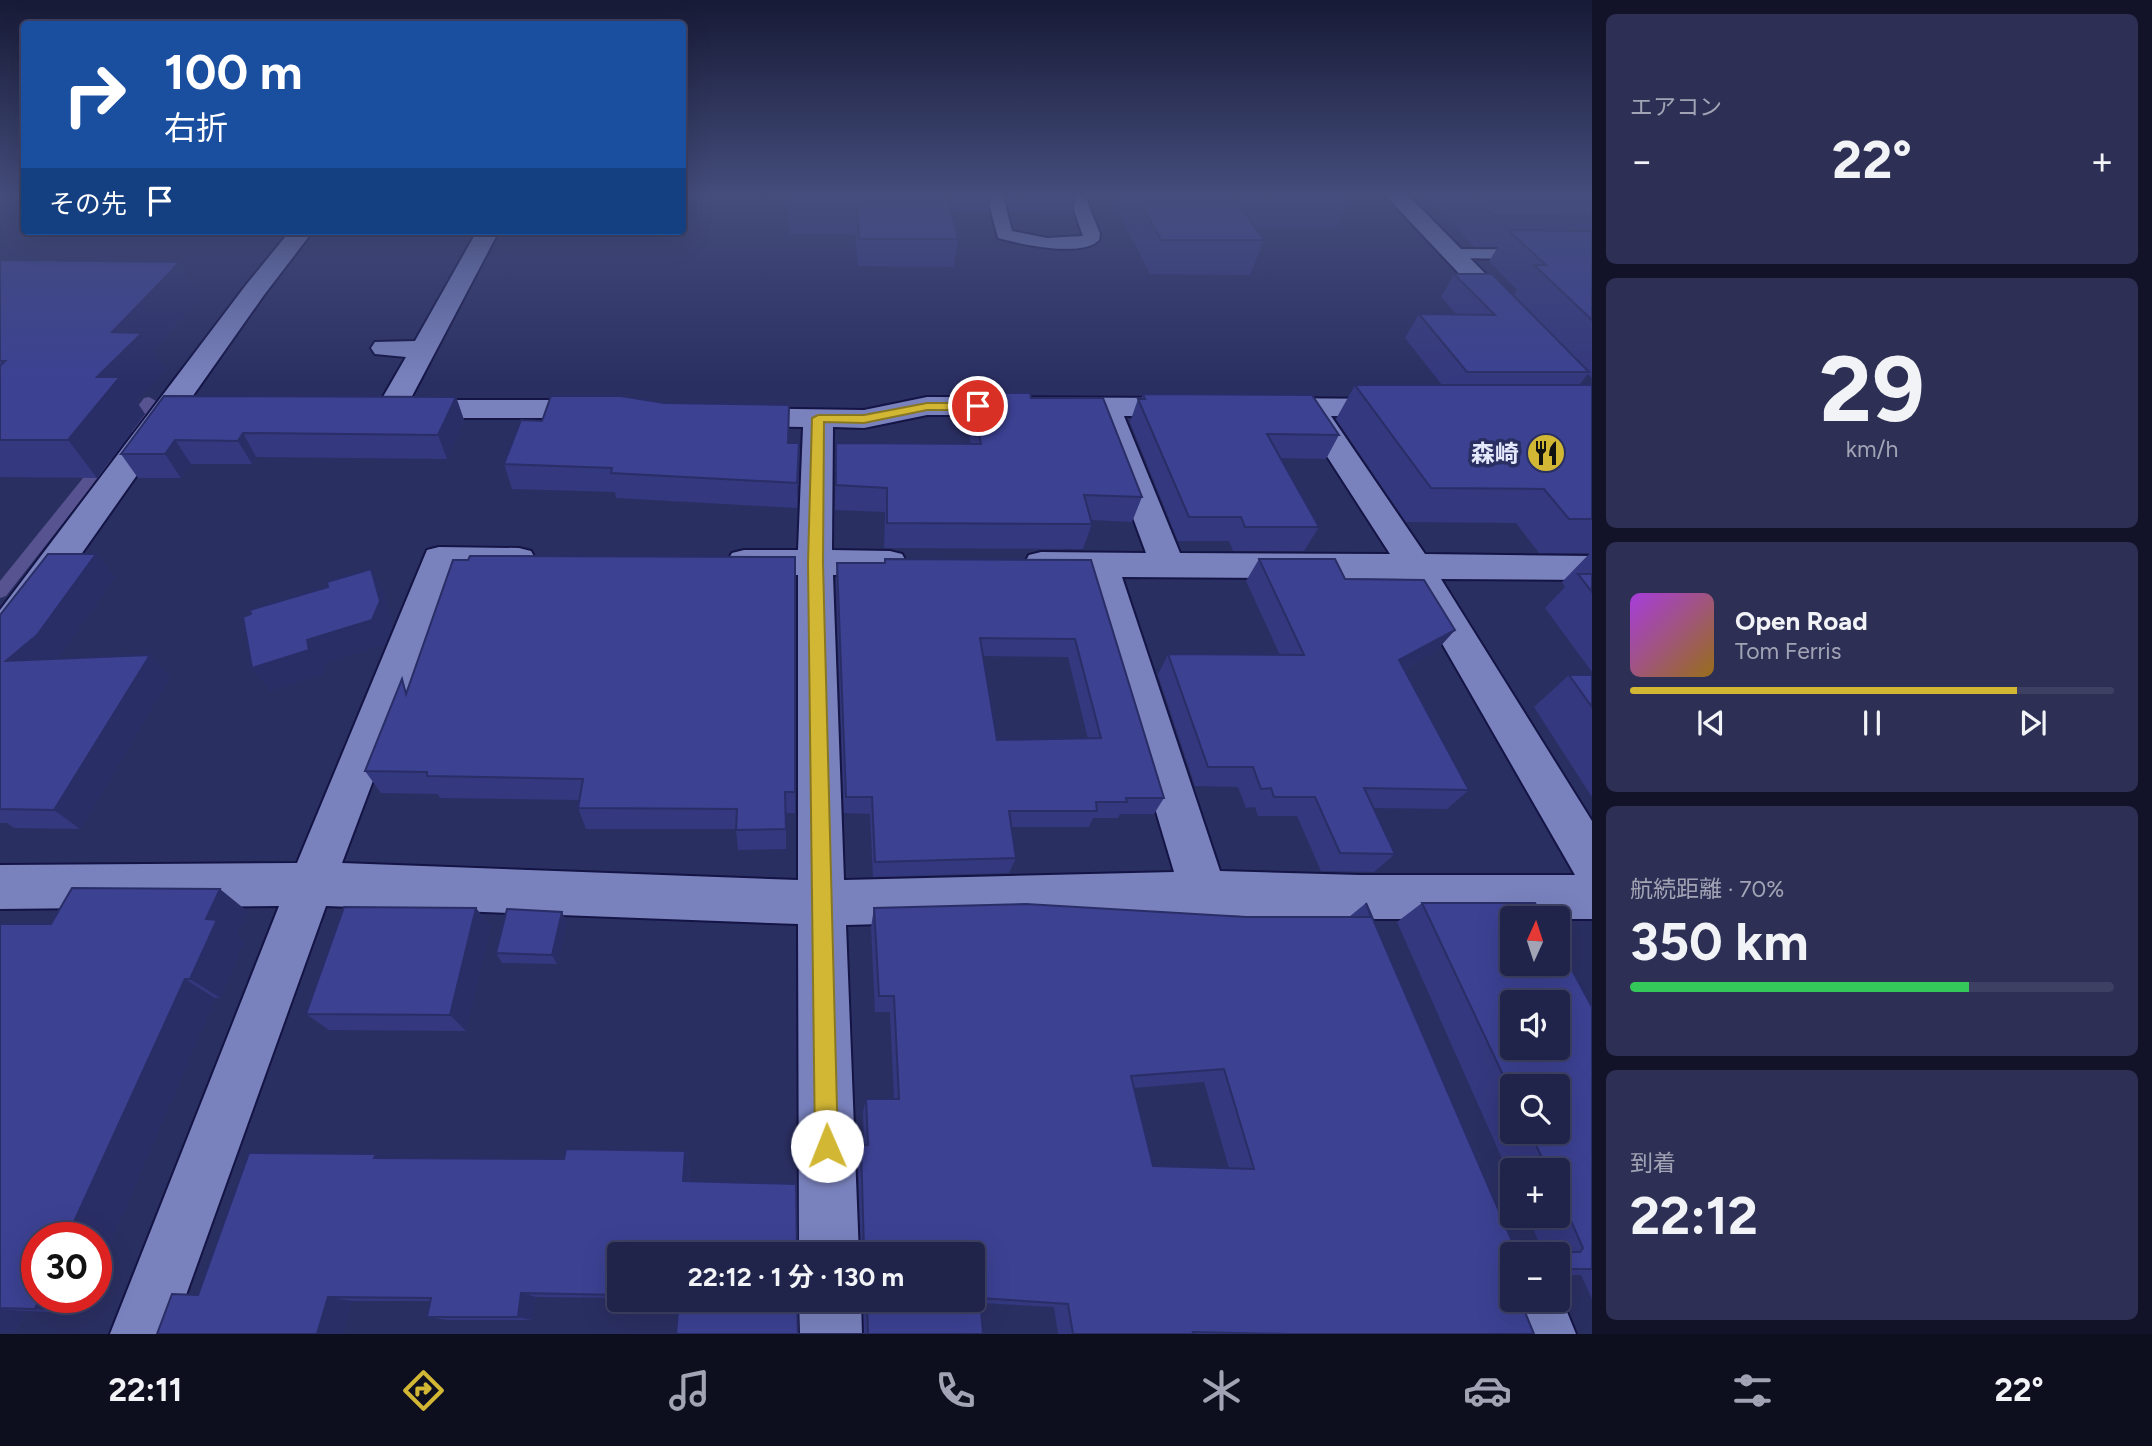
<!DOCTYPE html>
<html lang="ja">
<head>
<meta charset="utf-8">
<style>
	:root { --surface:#20234a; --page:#2d2f54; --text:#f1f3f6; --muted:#a2a4b5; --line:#3d4062; --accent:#d2b735 }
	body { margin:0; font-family:Figtree,"Noto Sans JP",sans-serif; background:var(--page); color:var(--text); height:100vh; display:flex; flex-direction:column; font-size:26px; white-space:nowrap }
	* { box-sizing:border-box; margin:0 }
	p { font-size:23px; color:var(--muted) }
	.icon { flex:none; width:38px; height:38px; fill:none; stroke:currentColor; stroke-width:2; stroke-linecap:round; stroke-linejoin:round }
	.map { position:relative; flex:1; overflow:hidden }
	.details { display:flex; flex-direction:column; gap:14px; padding:14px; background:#121329; width:560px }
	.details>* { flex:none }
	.top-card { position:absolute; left:21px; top:21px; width:665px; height:214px; border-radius:7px; box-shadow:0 7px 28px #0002,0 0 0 2px var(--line); background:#1a4fa0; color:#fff; overflow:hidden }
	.needle { width:46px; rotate:3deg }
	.controls { position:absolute; left:1500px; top:906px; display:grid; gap:14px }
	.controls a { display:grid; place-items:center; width:70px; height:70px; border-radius:7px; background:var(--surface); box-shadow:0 7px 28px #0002,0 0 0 2px var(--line); font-size:35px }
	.speed { position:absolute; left:21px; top:1222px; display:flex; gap:14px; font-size:35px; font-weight:700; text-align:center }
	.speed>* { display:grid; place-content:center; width:91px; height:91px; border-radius:50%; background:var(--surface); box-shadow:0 7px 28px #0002,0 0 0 2px var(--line); line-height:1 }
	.speed .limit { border:10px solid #d22; background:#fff; color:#111 }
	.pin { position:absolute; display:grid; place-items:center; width:60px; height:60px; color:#fff; margin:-30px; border:4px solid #fff; border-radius:50%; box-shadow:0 2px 7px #0007 }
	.me { position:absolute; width:77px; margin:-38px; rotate:359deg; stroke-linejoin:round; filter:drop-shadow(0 0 5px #0008) }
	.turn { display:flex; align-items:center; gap:24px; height:147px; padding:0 28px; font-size:32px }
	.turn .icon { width:91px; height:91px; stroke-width:2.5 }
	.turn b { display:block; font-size:49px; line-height:60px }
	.then { display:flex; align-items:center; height:66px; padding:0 28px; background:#0003; gap:14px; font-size:26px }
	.big { font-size:52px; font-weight:700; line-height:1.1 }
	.details .tile { flex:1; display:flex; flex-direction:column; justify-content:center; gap:10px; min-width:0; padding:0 24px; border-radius:10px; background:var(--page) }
	.details .dial { align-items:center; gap:0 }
	.dial b { font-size:91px; line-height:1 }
	.song { display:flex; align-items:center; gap:21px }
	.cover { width:84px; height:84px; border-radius:10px; background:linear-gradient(135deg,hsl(280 70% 55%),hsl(40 70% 35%)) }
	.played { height:7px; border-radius:4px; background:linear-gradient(90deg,var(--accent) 80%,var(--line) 80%) }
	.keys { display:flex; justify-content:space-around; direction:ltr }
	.heat { display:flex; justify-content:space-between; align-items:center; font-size:38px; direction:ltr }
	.charge { height:10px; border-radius:5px; background:linear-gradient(90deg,#34c759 70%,var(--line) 0) }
	.trip { position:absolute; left:607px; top:1242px; width:378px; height:70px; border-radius:7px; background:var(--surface); box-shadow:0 7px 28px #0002,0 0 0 2px var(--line); font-weight:700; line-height:70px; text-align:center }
	.tabs { display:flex; height:112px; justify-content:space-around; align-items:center; background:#0d0e1e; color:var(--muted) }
	.tabs .icon { width:49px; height:49px }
	.tabs .on { color:var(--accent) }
	.tabs b { font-size:32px; color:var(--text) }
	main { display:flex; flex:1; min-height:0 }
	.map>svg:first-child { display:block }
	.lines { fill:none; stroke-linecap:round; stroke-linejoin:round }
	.stream { fill:#575390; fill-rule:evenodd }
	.lane-casing { stroke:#141445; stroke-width:4 }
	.street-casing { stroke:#141445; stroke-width:4 }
	.lane { fill:#7982bd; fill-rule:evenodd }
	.street { fill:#7982bd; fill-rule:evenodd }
	.wall { fill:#34387e; fill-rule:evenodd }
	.shaded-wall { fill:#2a2e66 }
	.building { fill:#3c4192; stroke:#2a2e66; stroke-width:2; fill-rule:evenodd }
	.route { fill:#d2b735; stroke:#872; stroke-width:2 }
	.labels { text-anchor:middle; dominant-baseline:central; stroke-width:7; stroke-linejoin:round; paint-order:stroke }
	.poi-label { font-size:24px; font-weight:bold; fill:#e5e9fc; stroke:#2a2f62; text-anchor:end }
</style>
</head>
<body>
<main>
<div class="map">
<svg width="1592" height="1334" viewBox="0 0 1592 1334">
	<rect width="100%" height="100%" fill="#2a2f62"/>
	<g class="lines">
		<g class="stream">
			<polygon points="149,397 156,401 154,404 133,432 123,432 123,426 144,398"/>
			<polygon points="105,456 112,460 110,463 6,596 0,598 0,581 100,457"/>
		</g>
		<defs>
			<g id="lane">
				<path d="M 987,196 L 1003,196 L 1012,231 L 1047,238 L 1083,236 L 1069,196 L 1085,196 L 1100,234 L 1099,240 C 1082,258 1020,244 998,238 Z"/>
				<polygon points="1455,249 1592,250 1592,260 1449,258 1446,254 1449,250"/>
			</g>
			<g id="street">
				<polygon points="1386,196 1409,196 1519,308 1523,313 1519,318 1510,321 1501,318"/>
				<polygon points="290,231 313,231 264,295 44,607 13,646 0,650 0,610 246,285"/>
				<path d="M 477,231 L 499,231 L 410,400 L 598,400 L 608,403 L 613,409 L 608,415 L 598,418 L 410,418 C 400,415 391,418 381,415 L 376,409 L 406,357 L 375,354 L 371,348 L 375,342 L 415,341 Z"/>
				<path d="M 927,397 L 1187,398 L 1197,401 L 1202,407 L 1197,413 L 1187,416 L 1124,416 L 1180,553 L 1390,554 L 1301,416 L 1259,413 L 1254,407 L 1259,401 L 1269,398 L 1394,399 L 1404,402 L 1409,408 L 1404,414 L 1394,417 L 1331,416 L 1425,554 L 1592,556 L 1592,580 L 1441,579 L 1592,821 L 1592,919 L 1360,919 L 1204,915 L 846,925 L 859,1255 L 799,1255 L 798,924 L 326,906 L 172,1334 L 110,1334 L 279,906 L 0,909 L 0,865 L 297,863 L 427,550 L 439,547 L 519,548 L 531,551 L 536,560 L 531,569 L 519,572 L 452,571 L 342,863 L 798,880 L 798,575 L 744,574 L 732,571 L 727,562 L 732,553 L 744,550 L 798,550 L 803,427 L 738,426 L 728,423 L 723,417 L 728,411 L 738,408 L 864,410 ZM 927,415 L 1095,415 L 1146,553 L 1041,552 L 1029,555 L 1024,564 L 1029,573 L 1041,576 L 1086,577 L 1174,872 L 844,880 L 833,575 L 890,575 L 902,572 L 907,563 L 902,554 L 890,551 L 832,550 L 833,427 L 864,428 ZM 1122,577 L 1405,579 L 1575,875 L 1360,875 L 1220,871 Z"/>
				<polygon points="1512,1277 1512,1300 1558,1300 1558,1290 1576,1334 1514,1334 1500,1300"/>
				<polygon points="799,1300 861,1300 862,1334 800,1334"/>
			</g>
		</defs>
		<use href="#lane" class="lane-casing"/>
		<use href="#street" class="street-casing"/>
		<use href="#lane" class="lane"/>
		<use href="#street" class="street"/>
	</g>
	<g class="wall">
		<polygon points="789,196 991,196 989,213 951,212 958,239 954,267 858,266 855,234 789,234"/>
		<polygon points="1004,196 1077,196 1072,214 1010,213"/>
		<polygon points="1113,196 1351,196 1336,229 1255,227 1264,240 1250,275 1150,274 1112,199"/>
		<polygon points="1415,196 1592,196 1592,378 1588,374 1579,385 1592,385 1592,672 1545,608 1565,587 1562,582 1590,553 1539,553 1516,523 1406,522 1336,419 1355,385 1442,385 1405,338 1419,314 1457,315 1441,297 1454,274 1513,296 1517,290 1489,261 1498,247 1474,247 1433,204 1423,204"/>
		<polygon points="0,260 200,297 153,351 165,370 136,401 145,414 97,478 0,477"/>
		<polygon points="970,393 1031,398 1142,497 1132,522 1091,520 1092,524 1083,549 884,548 885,512 835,510 836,443 971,444 965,418"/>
		<polygon points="1143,394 1339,435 1326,459 1280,458 1319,527 1304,551 1233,551 1229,541 1178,541 1130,422 1138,399 1141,399"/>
		<polygon points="164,396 456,397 464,420 447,459 256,457 252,464 191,464 181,478 138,478 121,454"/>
		<polygon points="789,443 799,468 797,508 616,498 615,492 512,489 504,464"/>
		<polygon points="795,557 795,813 786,813 786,849 738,850 736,829 586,829 578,808 579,800 440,798 438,794 381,793 365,771 408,689"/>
		<polygon points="1259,559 1345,579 1455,630 1436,651 1404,669 1469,790 1447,809 1373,808 1395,854 1374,872 1321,871 1297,816 1258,816 1255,807 1246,808 1238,787 1195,786 1158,675 1168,654 1280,655 1246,581"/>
		<path d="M 1091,560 L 1164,798 L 1154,814 L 1120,814 L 1118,818 L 1093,818 L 1089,827 L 1011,827 L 1016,858 L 1009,873 L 873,877 L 870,814 L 844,813 L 836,581 L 837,563 ZM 983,656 L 1068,657 L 1088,739 L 997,740 Z"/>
		<polygon points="115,576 57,659 170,677 80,829 14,828 7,823 0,823 0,615"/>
		<polygon points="1569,675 1592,675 1592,797 1534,707"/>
		<path d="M 1366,903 L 1512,1255 L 1512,1271 L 1508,1272 L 1534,1334 L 1058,1334 L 1054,1307 L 980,1303 L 983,1334 L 798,1334 L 864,1334 L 863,1300 L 973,1300 L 620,1255 L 620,1298 L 536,1297 L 532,1320 L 447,1320 L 427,1317 L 430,1301 L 352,1301 L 343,1334 L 157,1334 L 198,1295 L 385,1158 L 564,1159 L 685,1151 L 690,1161 L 689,1181 L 797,1251 L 861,1251 L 858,1156 L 861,1145 L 864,1145 L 863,1112 L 866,1099 L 894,1099 L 890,1012 L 875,1012 L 871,927 L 874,908 L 1246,917 L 1349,917 ZM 1204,1082 L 1229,1168 L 1153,1166 L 1134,1088 Z"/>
		<path d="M 1422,903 L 1592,1007 L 1592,1299 L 1581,1275 L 1558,1275 L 1558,1255 L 1533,1255 L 1543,1253 L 1528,1216 L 1558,1216 L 1558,1171 L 1512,1171 L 1512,1181 L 1397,922 ZM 1512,1087 L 1558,1132 L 1512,1132 Z"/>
		<polygon points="476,908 490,927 466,1031 329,1030 306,1014"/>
		<polygon points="247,911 236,935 244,941 220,998 215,998 96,1276 96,1237 37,1297 87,1297 81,1313 25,1311 15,1332 0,1331 0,924 51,924"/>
		<polygon points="567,922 557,964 502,963 496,953"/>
	</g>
	<g class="shaded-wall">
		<polygon points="180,262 200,297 153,351 165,370 136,401 145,414 97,478 68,440 97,377 112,332"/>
		<polygon points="456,397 464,420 447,459 438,435"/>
		<polygon points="243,433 256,457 252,464 238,441"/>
		<polygon points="175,440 191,464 181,478 165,454"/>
		<polygon points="799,443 799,468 797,508 797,483"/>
		<polygon points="96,554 115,576 60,657 30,682 6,661"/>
		<polygon points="371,569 384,593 393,625 385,644 323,664 325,673 270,691 252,668 307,640"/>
		<polygon points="1455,630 1436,651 1381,681 1399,660"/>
		<polygon points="150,655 170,677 80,829 54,810"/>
		<polygon points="220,889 247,911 236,935 244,941 220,998 190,979 206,919"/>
		<polygon points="476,908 490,927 466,1031 450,1015"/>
		<polygon points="562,912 567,922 557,964 552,955"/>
		<polygon points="185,979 215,998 96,1276 96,1237 67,1237"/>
		<polygon points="685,1151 690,1161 688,1190 683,1181"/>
		<polygon points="376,1154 396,1164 374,1158"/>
		<polygon points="521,1293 536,1297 532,1320 518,1317"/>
		<polygon points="40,1297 87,1297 81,1313 35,1309"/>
		<polygon points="328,1297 352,1301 343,1334 317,1334"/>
		<polygon points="0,1309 25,1311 15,1332 0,1331"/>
	</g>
	<g class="building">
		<polygon points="789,196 948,196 958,239 859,239 857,207 789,207"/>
		<polygon points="1137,196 1233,196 1264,240 1161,240"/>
		<polygon points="1473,196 1592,196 1592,216 1493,215"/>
		<polygon points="1508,230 1592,231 1592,320 1534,265 1546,265"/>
		<polygon points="0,260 180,262 112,332 142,333 97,377 120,377 68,440 0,440 0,366 5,361 0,361"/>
		<polygon points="1454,274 1492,274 1589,372 1467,372 1419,314 1495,315"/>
		<polygon points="1355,385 1592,385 1592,519 1569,519 1544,489 1431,488"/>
		<polygon points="970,393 1030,393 1031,398 1103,398 1142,497 1084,495 1092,524 887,523 887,488 836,485 836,443 981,444"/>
		<polygon points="1143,394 1312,395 1339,435 1267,434 1319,527 1245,527 1241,517 1189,517 1138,399 1145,399"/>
		<polygon points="164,396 456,397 438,435 243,433 238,441 175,440 165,454 121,454"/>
		<polygon points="551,396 621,396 664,403 789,405 788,443 799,443 797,483 611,473 612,468 504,464 521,420 542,421"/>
		<polygon points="48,554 96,554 37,635 6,661 150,655 54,810 0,809 0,615"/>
		<polygon points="470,556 795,557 795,792 785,792 786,829 736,830 737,809 578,808 583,779 427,776 427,772 365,771 402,679 406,694 453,560 468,560"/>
		<path d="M 885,559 L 1091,560 L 1164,798 L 1126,798 L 1127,802 L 1096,802 L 1097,811 L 1009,811 L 1016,858 L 875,862 L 872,797 L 846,797 L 837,563 L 885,563 ZM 980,638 L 1075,639 L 1101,738 L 997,740 Z"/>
		<polygon points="1259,559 1335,559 1345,579 1424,580 1455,630 1399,660 1469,790 1364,788 1395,854 1340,853 1315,797 1274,797 1271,788 1261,789 1253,767 1208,767 1168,654 1304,655"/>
		<polygon points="371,569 380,601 372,620 307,640 309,650 252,668 243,617 251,614 250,610 328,587 327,582"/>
		<polygon points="1578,574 1592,574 1592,592"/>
		<polygon points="1569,675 1592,675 1592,707"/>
		<polygon points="72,888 220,889 206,919 217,920 190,979 185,979 67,1237 37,1237 37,1297 40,1297 35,1309 0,1308 0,924 51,924"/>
		<path d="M 1366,903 L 1518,1255 L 1512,1255 L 1512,1269 L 1507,1269 L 1512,1280 L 1512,1300 L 1520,1300 L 1534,1334 L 1288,1334 L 1193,1332 L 1194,1334 L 1073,1334 L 1068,1304 L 980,1298 L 983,1334 L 676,1334 L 679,1300 L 797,1300 L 798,1334 L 868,1334 L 867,1300 L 973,1300 L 973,1255 L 620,1255 L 620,1295 L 521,1293 L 518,1317 L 427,1317 L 431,1298 L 328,1297 L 317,1334 L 157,1334 L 172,1294 L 198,1295 L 249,1153 L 376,1154 L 374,1158 L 564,1159 L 566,1149 L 685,1151 L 683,1181 L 796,1184 L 797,1251 L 864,1251 L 861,1145 L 868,1145 L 866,1099 L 899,1099 L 894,996 L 879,996 L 874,908 L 1026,904 L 1246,917 L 1371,917 ZM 1224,1069 L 1254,1169 L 1153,1166 L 1131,1076 Z"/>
		<path d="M 1422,903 L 1535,903 L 1544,919 L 1512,919 L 1512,964 L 1558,964 L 1558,944 L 1592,1007 L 1592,1269 L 1558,1269 L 1558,1255 L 1553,1255 L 1553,1252 L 1580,1252 L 1583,1248 L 1565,1207 L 1558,1206 L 1558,1171 L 1548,1171 L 1530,1132 L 1558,1132 L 1558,1087 L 1512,1087 L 1512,1094 ZM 1512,1003 L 1558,1003 L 1558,1048 L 1512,1048 Z"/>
		<polygon points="344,907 476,908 450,1015 306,1014"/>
		<polygon points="507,909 562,912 552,955 496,953"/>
	</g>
	<linearGradient id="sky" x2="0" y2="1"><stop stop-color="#171a36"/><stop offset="0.51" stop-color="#444d7c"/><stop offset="1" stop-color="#444d7c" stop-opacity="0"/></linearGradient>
	<rect width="1592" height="383" fill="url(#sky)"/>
	<polygon class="route" points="927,403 978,403 984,406 978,410 927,410 864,423 824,422 823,563 838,1146 835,1155 827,1158 818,1155 815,1146 808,563 812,418 818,415 864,415"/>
	<defs>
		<symbol id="restaurant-disc" viewBox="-11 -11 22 22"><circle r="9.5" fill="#d2b735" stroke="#2a2f62"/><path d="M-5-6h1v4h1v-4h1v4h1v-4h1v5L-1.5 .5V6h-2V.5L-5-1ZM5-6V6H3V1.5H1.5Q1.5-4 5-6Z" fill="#111"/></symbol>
	</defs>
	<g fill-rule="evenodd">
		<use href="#restaurant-disc" x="1524" y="431" width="44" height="44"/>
	</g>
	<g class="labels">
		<g class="poi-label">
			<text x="1519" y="453">森崎</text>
		</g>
	</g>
</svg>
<div class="controls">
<a><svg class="needle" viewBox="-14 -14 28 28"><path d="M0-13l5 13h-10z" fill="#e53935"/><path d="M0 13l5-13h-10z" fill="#a2a4b5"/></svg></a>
<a><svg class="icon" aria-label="sound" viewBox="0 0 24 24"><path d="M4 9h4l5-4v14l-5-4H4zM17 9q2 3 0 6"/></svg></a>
<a><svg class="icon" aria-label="search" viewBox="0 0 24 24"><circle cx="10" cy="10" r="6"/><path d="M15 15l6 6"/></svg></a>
<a>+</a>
<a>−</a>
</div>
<div class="speed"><div class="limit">30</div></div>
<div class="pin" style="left:978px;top:406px;background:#d93025"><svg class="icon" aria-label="arrive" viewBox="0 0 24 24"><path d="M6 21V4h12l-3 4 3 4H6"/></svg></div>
<svg class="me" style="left:827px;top:1146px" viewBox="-20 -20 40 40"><circle r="19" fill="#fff"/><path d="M0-13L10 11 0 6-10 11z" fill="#d2b735"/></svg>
<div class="trip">22:12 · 1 分 · 130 m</div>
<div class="top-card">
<div class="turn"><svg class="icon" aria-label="right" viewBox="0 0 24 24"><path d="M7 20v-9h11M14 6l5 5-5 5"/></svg><div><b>100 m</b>右折</div></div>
<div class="then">その先<svg class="icon" aria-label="arrive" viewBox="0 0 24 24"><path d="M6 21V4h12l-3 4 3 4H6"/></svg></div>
</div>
</div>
<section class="details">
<div class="tile"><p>エアコン</p>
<div class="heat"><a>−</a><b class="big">22°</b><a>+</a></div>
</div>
<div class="tile dial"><b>29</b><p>km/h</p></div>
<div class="tile">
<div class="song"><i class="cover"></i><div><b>Open Road</b><p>Tom Ferris</p></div></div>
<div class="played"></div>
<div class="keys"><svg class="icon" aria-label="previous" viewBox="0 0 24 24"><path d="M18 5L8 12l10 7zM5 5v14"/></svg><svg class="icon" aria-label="pause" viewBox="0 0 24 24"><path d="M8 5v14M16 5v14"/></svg><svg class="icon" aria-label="next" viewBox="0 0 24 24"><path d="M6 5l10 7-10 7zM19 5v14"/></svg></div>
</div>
<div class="tile"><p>航続距離 · 70%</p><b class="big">350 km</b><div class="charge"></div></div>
<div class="tile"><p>到着</p><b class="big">22:12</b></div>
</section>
</main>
<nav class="tabs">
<b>22:11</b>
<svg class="icon on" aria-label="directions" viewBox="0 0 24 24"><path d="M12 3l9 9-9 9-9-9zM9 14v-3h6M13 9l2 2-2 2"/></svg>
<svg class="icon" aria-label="music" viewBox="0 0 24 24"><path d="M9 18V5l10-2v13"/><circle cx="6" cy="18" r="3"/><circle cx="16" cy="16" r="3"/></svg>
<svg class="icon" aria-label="phone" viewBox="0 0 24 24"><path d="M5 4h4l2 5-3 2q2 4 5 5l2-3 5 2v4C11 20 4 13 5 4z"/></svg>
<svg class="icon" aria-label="climate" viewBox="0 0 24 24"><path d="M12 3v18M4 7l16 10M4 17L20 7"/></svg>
<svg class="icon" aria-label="car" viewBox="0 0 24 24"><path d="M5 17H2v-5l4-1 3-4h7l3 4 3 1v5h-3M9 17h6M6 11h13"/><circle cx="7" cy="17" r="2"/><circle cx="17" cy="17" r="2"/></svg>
<svg class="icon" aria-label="filters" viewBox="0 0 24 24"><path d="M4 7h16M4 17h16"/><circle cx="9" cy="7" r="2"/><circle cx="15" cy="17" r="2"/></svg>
<b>22°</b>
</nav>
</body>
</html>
